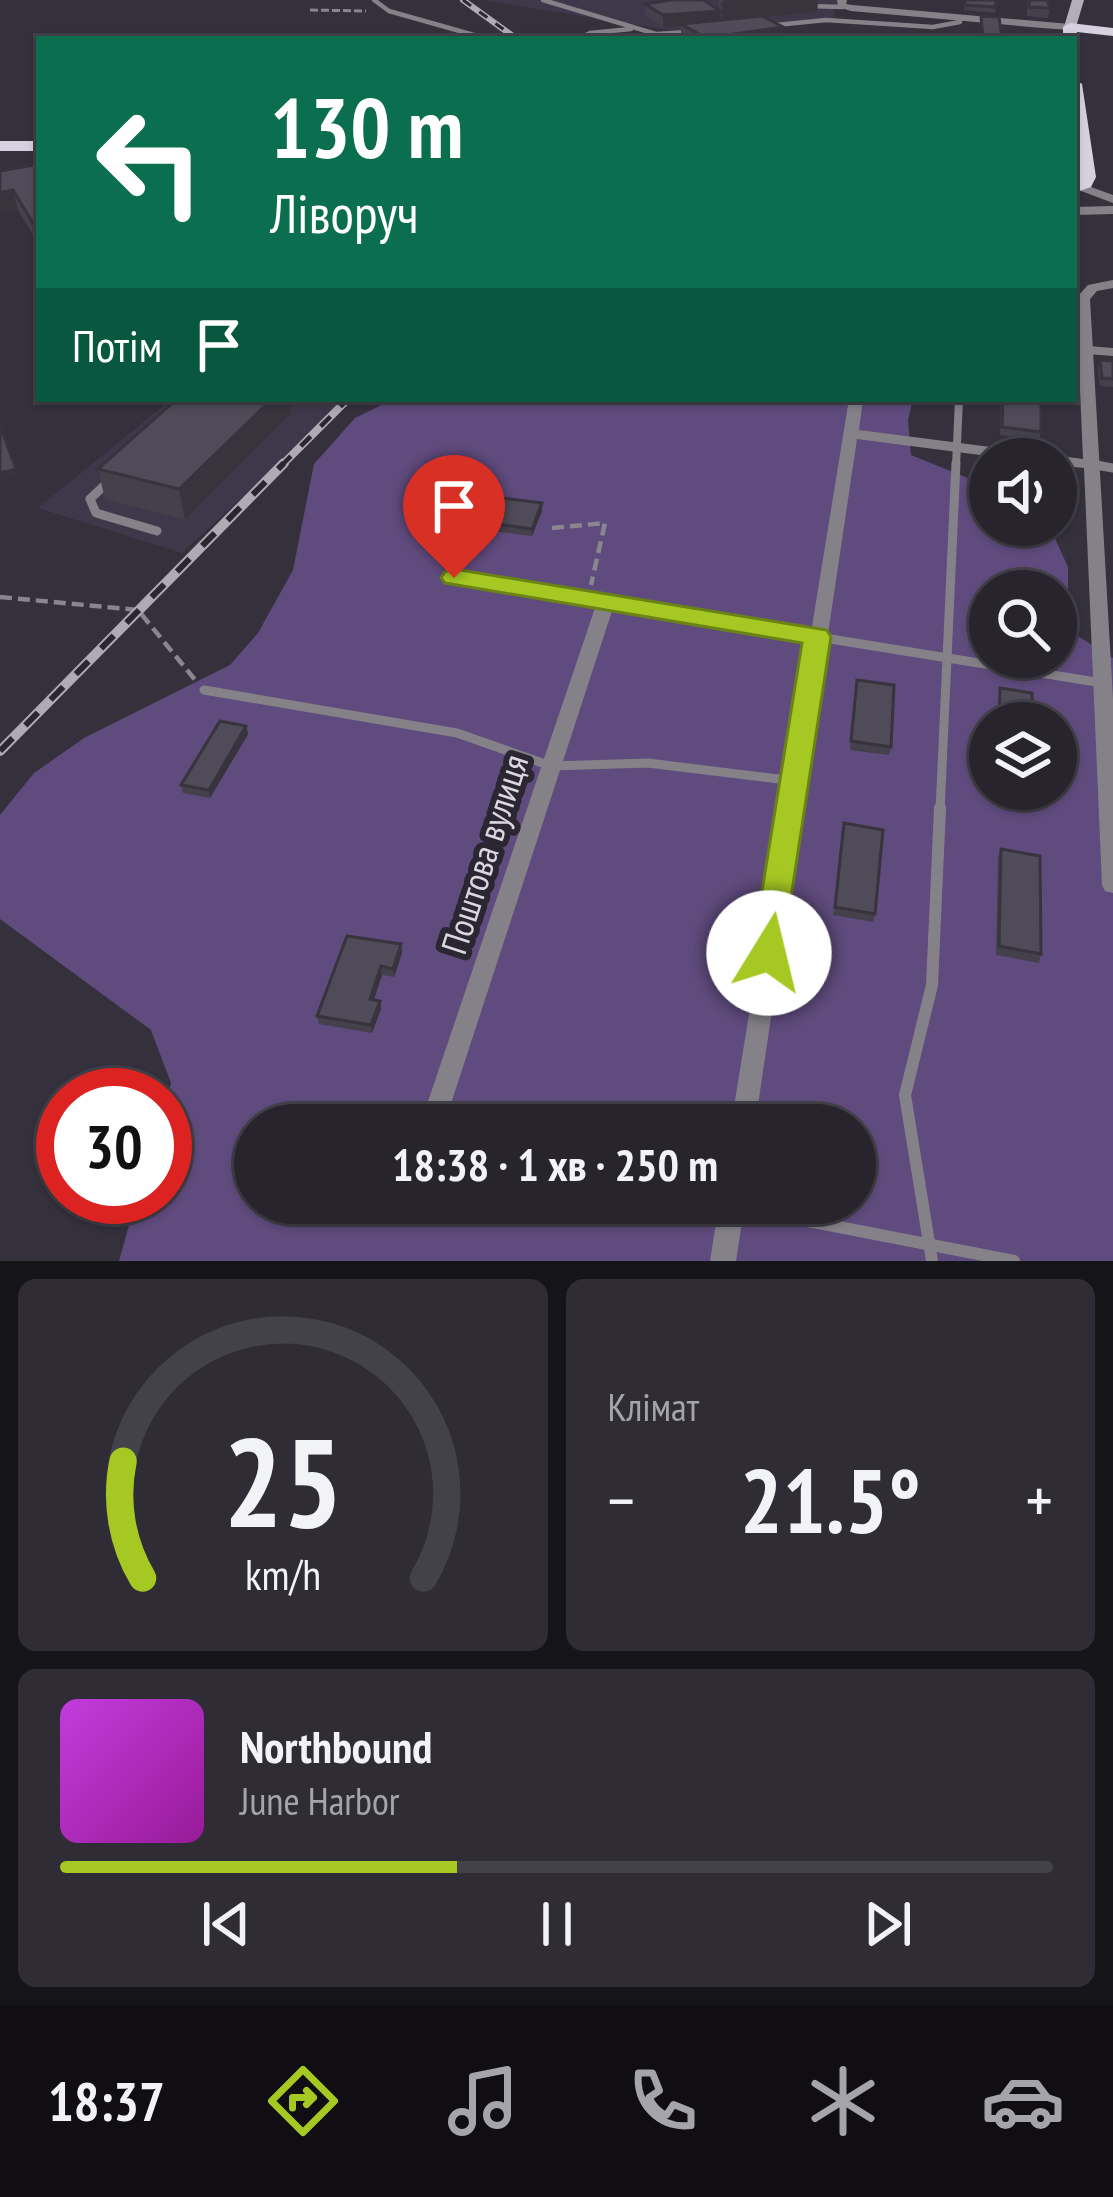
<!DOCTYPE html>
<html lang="uk">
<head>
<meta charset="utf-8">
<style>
	:root { --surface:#27242d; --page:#2f2c35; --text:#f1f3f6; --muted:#a4a4aa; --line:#434149; --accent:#a5c822 }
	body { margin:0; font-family:"PT Sans Narrow",sans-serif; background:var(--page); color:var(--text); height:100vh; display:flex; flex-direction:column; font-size:45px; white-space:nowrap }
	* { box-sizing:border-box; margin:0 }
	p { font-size:39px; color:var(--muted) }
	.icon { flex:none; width:66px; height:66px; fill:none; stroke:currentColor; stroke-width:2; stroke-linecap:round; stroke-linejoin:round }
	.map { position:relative; height:1261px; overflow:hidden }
	.side { display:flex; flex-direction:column; gap:18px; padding:18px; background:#151419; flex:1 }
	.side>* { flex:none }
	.hud { position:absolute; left:36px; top:36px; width:1041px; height:366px; border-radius:0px; box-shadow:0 3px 9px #0004,0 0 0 3px var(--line); background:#0b6e4f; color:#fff; overflow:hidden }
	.tools { position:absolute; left:969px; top:438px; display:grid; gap:24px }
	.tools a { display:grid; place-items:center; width:108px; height:108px; border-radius:50%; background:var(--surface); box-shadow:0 3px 9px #0004,0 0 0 3px var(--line); font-size:60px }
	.speed { position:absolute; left:36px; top:1068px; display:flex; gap:24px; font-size:60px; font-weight:700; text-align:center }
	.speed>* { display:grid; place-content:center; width:156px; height:156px; border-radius:50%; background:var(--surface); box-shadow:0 3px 9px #0004,0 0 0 3px var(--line); line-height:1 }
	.speed .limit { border:18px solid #d22; background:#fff; color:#111 }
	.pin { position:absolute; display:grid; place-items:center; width:102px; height:102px; color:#fff; margin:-123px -51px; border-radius:50% 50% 50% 0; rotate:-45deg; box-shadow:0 0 12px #0007 }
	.pin .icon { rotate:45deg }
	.me { position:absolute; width:132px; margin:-66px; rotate:9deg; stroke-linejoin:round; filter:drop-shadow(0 0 9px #0008) }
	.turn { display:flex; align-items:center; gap:42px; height:252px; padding:0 36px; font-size:54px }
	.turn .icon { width:156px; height:156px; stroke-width:2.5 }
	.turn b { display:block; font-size:84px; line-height:102px }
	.then { display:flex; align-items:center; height:114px; padding:0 36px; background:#0003; gap:24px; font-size:45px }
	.big { font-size:90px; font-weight:600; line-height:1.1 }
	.side .widget { flex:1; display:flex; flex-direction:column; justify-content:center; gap:18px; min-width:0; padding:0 42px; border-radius:18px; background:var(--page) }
	.side .dial { align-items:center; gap:0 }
	.dial svg { height:312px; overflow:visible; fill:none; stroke:var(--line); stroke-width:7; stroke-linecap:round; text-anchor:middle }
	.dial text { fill:var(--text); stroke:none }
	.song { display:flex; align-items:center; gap:36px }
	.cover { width:144px; height:144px; border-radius:18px; background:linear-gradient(135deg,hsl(290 70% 55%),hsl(300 70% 35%)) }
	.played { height:12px; border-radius:6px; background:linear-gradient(90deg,var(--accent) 40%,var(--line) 40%) }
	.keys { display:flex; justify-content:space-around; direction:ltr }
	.heat { display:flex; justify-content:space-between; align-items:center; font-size:66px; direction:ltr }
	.side .tiles { flex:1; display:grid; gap:18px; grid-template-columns:1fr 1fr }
	.widget:last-child { grid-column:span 2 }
	.trip { position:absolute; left:234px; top:1104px; width:642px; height:120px; border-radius:60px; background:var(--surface); box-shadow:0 3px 9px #0004,0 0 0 3px var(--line); font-weight:600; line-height:120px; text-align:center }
	.tabs { display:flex; height:192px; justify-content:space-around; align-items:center; background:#100e12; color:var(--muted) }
	.tabs .icon { width:84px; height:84px }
	.tabs .active { color:var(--accent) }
	.tabs b { font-size:54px; color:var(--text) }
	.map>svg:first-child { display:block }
	.built { fill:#3f384a }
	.green { fill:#5f4b7d; fill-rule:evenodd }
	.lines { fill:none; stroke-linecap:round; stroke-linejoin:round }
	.path-far1 { stroke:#8a8690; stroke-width:3; stroke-dasharray:8 3; stroke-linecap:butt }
	.path { stroke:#8a8690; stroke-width:4.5; stroke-dasharray:12 6; stroke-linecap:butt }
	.lane-far3 { stroke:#848288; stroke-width:4.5 }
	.lane-far2 { stroke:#848288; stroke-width:8 }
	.lane-far1 { stroke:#848288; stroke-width:9 }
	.lane { stroke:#848288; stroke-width:12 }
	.street { fill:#848288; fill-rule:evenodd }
	.secondary { fill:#b2afb9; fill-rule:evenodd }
	.primary { fill:#d6d1de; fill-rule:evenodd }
	.rail-far2-casing { stroke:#afabb4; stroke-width:6 }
	.rail-far1-casing { stroke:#afabb4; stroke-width:8 }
	.rail-casing { stroke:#afabb4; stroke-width:10 }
	.rail-far2 { stroke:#2a2632; stroke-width:3; stroke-dasharray:10; stroke-linecap:butt }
	.rail-far1 { stroke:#2a2632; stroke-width:4.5; stroke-dasharray:14; stroke-linecap:butt }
	.rail { stroke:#2a2632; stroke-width:6; stroke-dasharray:18; stroke-linecap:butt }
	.wall { fill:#44404c }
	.shaded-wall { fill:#37343e }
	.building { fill:#4f4b58; stroke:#37343e; stroke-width:3 }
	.route { fill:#a5c822; stroke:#6b8216; stroke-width:3 }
	.labels { text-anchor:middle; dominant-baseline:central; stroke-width:12; stroke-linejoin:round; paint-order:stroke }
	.street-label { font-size:36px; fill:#dad7df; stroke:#2a2632 }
</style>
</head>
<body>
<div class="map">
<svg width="1113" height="1261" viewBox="0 0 1113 1261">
	<rect width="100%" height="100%" fill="#34303c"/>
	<g class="built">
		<polygon points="482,0 838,0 833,18 674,31"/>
		<polygon points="172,399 339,399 346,401 182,553 38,508"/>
	</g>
	<path class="green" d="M 394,399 L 913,399 L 908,420 L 911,455 L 990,487 L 990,525 L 1049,525 L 1068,567 L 1068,630 L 1113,658 L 1113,1261 L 119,1261 L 137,1197 L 165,1197 L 165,1104 L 171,1083 L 151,1030 L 0,919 L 0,815 L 34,773 L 84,738 L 230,665 L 258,633 L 293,570 L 314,464 L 355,418 ZM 990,591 L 1056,591 L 1056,657 L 990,657 ZM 990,723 L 1056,723 L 1056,789 L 990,789 ZM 255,1125 L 855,1125 L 855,1203 L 255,1203 Z"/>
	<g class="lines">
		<polyline class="path-far1" points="310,10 366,11"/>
		<g class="path">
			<polyline points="552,528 605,523 591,585"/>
			<polyline points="0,597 138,610 196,681"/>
		</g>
		<g class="lane-far3">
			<polyline points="374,0 389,11 488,39"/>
			<polyline points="543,0 656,34 688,32"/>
			<polyline points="807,6 843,7"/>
			<polyline points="578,39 590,33 631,29"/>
			<polyline points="788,39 766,26 826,20 933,27 960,22"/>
			<polyline points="1036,39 1070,38"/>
		</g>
		<g class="lane-far2">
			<polyline points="1074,211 1113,210"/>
			<polyline points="1088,350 1113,352"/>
			<polyline points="1090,464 1104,466"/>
			<polyline points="956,466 959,399"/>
		</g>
		<g class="lane-far1">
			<polyline points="1090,464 1113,468"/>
			<polyline points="110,480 90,499 96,513 157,531"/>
			<polyline points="454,578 1102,683"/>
			<polyline points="204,690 457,733 551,766 648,763 795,781"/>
			<polyline points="940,811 956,463"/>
		</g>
		<g class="lane">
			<polyline points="736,1207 1014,1261"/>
			<polyline points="932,1261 905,1095 932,985 940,808"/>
		</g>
		<g class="street">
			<polygon points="837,0 847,0 846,4 852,5 1070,24 1075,27 1070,30 1042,28 851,11 838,7"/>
			<polygon points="1080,183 1113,195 1113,203 1076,189 1076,185"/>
			<polygon points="1113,280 1113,288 1097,291 1090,299 1113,699 1113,893 1105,891 1102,885 1084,468 1056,465 1056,459 1011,459 857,439 755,1125 731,1125 849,399 863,399 859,430 1083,459 1076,298 1088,285"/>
			<polygon points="605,599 614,605 444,1125 420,1125 596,605"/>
			<polygon points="719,1203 745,1203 736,1261 710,1261"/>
		</g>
		<polygon class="secondary" points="1072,0 1084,0 1076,27 1070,31 1064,27"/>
		<g class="primary">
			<polygon points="1070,23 1113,28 1113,36 1077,32 1075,42 1063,39 1063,27"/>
			<polygon points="1074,79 1082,84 1096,177 1091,187 1074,193 1078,177"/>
			<rect x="0" y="141" width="39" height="10"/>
		</g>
		<defs>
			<polyline id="rail-far2" points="463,0 517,39"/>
			<polyline id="rail-far1" points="281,466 348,399"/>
			<polyline id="rail" points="0,751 284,463"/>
		</defs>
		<use href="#rail-far2" class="rail-far2-casing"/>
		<use href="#rail-far1" class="rail-far1-casing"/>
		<use href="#rail" class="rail-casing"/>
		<use href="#rail-far2" class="rail-far2"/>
		<use href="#rail-far1" class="rail-far1"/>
		<use href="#rail" class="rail"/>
	</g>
	<g class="wall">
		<polygon points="719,0 818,0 817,12 765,18 782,39 681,39 681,25 663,27 645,15 645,4 722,20 723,11 718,6"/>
		<polygon points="965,0 996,7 995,13 964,10"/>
		<polygon points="1027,0 1047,0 1050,8 1048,18 1027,16"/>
		<polygon points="0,171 39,172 39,245 18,210 0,214"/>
		<polygon points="1100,360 1113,361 1113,387 1100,386 1098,368"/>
		<polygon points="1001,399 1041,399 1041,432 1039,440 1000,435"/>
		<polygon points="292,413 185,520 105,499 98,469"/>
		<polygon points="542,503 542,511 532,536 492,531 492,523"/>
		<polygon points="1010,525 1032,525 1031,536 1011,534"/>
		<polygon points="857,680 891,747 889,755 850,750"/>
		<polygon points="985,724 990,724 990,753 982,751"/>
		<polygon points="246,726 248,734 210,798 183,793 181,785"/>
		<polygon points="996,789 1033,789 1031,795"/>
		<polygon points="844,823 875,914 873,922 833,915"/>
		<polygon points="1001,849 1041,954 1039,963 996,955 998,857"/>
		<polygon points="401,944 402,953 394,977 382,975 374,1000 380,1001 381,1009 372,1033 319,1024 317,1016"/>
	</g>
	<g class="shaded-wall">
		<polygon points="759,0 818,0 817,12 722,22 723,4"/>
		<polygon points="720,11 720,23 663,27 663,15"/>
		<polygon points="783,27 782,39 706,39"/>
		<polygon points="13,190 18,210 0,214 0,193"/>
		<polygon points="272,399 290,399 292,413 185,520 179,489"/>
		<polygon points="16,469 18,476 0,481 0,473"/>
		<polygon points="542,503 542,511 532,536 532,529"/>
		<polygon points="246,726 248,734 210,798 209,790"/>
		<polygon points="401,944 402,953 394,977 393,969"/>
		<polygon points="381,966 382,975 371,1008 370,999"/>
		<polygon points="380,1001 381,1009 372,1033 371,1025"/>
	</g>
	<g class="building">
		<polygon points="671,0 704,0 720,11 663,15 645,4"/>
		<polygon points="726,0 759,0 723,4"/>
		<polygon points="965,0 995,0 996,7 965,5"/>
		<polygon points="1029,0 1047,0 1050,8 1029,7"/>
		<polygon points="762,16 783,27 706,38 681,24"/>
		<polygon points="981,16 999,17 1002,39 983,39"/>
		<polygon points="34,165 39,172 39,229 37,230 13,190 0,193 0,171"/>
		<polygon points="1100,360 1113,361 1113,379 1102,378"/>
		<polygon points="177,399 272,399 179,489 98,469"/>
		<polygon points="1003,399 1041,399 1041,432 1002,427"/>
		<polygon points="0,426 16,469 0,473"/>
		<polygon points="503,498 542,503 532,529 492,523"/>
		<polygon points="857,680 894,685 891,747 851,741"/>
		<polygon points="1000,688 1032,693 1033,723 999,723"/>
		<polygon points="220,721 246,726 209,790 181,785"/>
		<polygon points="985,724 990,724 990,744 984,743"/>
		<polygon points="844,823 883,830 875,914 835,907"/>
		<polygon points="1001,849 1040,856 1041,954 999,946"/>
		<polygon points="347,936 401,944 393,969 381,966 370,999 380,1001 371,1025 317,1016"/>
	</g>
	<polygon class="route" points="454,569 827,630 831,637 781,963 769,967 757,963 752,953 802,643 445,583 441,578 445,572"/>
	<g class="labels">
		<g class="street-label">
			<text transform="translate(484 854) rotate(-72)">Поштова вулиця</text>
		</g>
	</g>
</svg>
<div class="tools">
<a><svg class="icon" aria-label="sound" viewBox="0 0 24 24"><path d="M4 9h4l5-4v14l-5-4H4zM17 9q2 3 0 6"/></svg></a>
<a><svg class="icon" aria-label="search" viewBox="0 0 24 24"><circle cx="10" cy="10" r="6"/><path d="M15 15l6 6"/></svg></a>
<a><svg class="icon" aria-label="layers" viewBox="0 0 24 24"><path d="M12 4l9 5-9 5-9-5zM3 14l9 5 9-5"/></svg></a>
</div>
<div class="speed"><div class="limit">30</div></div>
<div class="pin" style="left:454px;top:578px;background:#d93025"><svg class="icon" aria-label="arrive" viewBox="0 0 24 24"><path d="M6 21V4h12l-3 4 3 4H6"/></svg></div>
<svg class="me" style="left:769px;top:953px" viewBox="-20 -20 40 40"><circle r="19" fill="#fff"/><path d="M0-13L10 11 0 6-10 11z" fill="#a5c822"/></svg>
<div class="trip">18:38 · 1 хв · 250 m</div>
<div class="hud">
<div class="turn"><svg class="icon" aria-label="left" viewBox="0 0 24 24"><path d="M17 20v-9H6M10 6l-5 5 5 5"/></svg><div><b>130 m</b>Ліворуч</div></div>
<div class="then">Потім<svg class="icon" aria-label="arrive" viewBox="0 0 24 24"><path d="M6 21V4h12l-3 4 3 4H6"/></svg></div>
</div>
</div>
<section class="side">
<div class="tiles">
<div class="widget dial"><svg viewBox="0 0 100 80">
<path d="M14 69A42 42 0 1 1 86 69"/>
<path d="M14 69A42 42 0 0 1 9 39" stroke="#a5c822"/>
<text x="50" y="56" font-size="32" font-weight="700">25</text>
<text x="50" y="72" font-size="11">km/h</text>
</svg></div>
<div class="widget"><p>Клімат</p>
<div class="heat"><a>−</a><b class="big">21.5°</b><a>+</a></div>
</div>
<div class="widget">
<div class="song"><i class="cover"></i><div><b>Northbound</b><p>June Harbor</p></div></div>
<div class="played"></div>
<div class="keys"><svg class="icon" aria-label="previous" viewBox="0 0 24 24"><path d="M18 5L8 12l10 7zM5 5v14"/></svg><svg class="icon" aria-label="pause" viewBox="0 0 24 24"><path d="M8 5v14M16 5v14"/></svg><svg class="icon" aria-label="next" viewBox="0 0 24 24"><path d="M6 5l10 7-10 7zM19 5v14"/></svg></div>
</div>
</div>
</section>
<nav class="tabs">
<b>18:37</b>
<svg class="icon active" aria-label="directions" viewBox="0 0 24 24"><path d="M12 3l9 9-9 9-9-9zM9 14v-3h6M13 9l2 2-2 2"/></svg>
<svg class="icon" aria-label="music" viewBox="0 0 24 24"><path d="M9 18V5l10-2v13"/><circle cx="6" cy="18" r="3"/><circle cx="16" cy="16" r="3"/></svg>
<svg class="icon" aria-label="phone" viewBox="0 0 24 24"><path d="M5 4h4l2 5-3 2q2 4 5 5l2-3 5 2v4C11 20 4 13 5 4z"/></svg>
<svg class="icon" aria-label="climate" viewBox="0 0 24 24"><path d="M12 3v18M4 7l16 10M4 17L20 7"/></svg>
<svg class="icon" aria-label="car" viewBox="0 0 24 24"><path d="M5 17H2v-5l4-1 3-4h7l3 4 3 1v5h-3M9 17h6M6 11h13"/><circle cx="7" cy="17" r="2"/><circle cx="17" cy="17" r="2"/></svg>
</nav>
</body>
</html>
